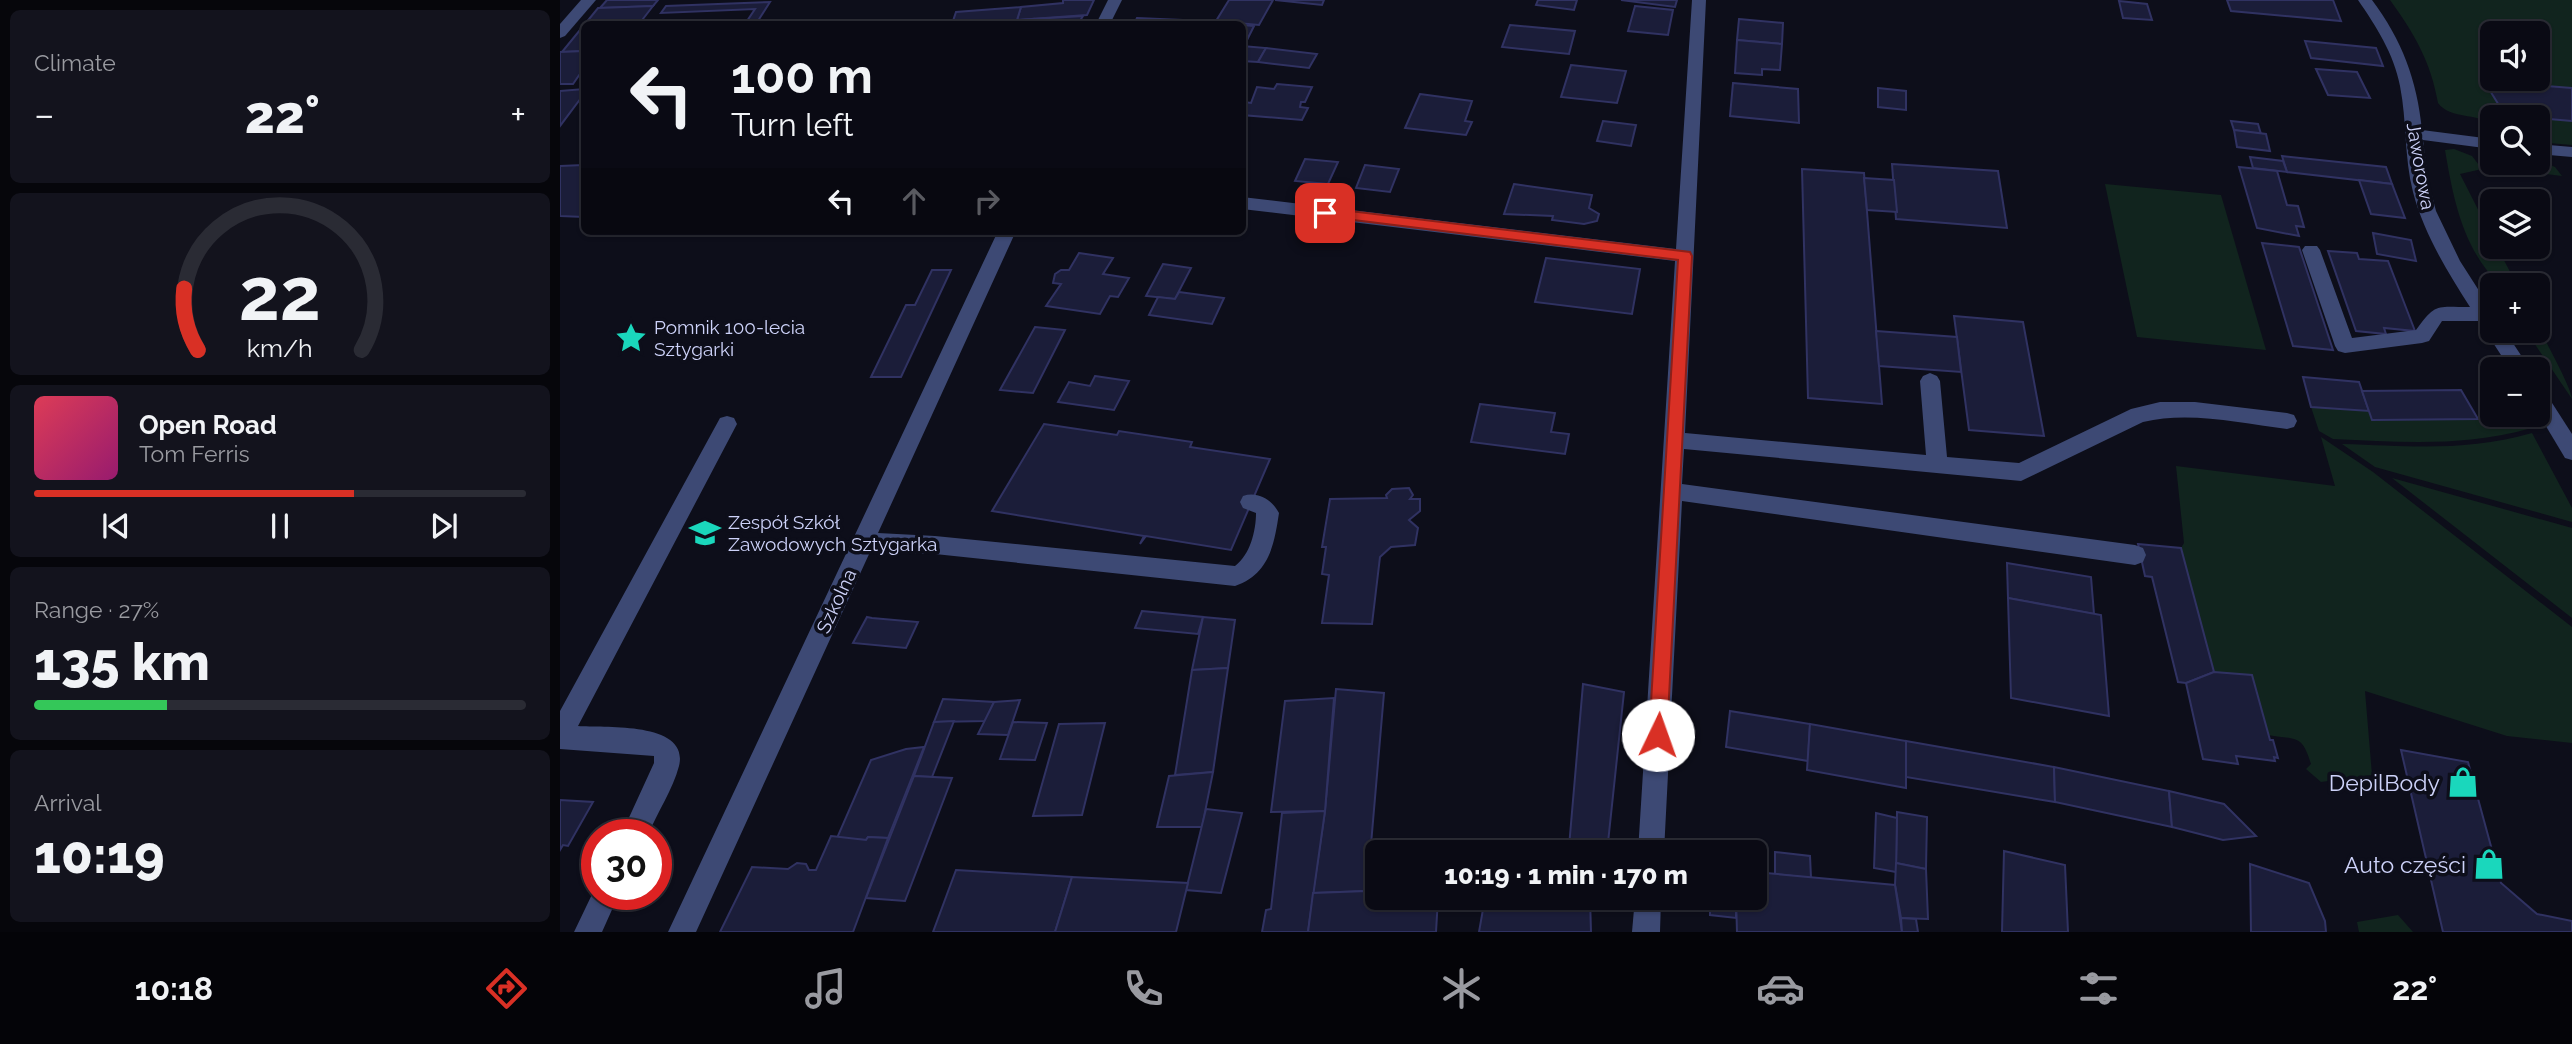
<!DOCTYPE html>
<html lang="en">
<head>
<meta charset="utf-8">
<style>
	:root { --surface:#0a0a14; --page:#13131d; --text:#f1f3f6; --muted:#999aa0; --line:#2a2b34; --accent:#d93025 }
	body { margin:0; font-family:Raleway,sans-serif; background:var(--page); color:var(--text); height:100vh; display:flex; flex-direction:column; font-size:26px; white-space:nowrap }
	* { box-sizing:border-box; margin:0 }
	p { font-size:23px; color:var(--muted) }
	.icon { flex:none; width:38px; height:38px; fill:none; stroke:currentColor; stroke-width:2; stroke-linecap:round; stroke-linejoin:round }
	.map { position:relative; flex:1; overflow:hidden }
	.details { display:flex; flex-direction:column; gap:10px; padding:10px; background:#06060b; width:560px }
	.details>* { flex:none }
	.top-card { position:absolute; left:21px; top:21px; width:665px; height:214px; border-radius:10px; box-shadow:0 2px 5px #0004,0 0 0 2px var(--line); background:#0a0a14; color:var(--text); overflow:hidden }
	.buttons { position:absolute; left:1920px; top:21px; display:grid; gap:14px }
	.buttons a { display:grid; place-items:center; width:70px; height:70px; border-radius:10px; background:var(--surface); box-shadow:0 2px 5px #0004,0 0 0 2px var(--line); font-size:35px }
	.speed { position:absolute; left:21px; top:819px; display:flex; gap:14px; font-size:35px; font-weight:700; text-align:center }
	.speed>* { display:grid; place-content:center; width:91px; height:91px; border-radius:50%; background:var(--surface); box-shadow:0 2px 5px #0004,0 0 0 2px var(--line); line-height:1 }
	.speed .limit { border:10px solid #d22; background:#fff; color:#111 }
	.pin { position:absolute; display:grid; place-items:center; width:60px; height:60px; color:#fff; margin:-30px; border-radius:14px; box-shadow:0 4px 10px #0006 }
	.me { position:absolute; width:77px; margin:-38px; rotate:3deg; stroke-linejoin:round; filter:drop-shadow(0 0 5px #0008) }
	.turn { display:flex; align-items:center; gap:24px; height:147px; padding:0 35px; font-size:32px }
	.turn .icon { width:91px; height:91px; stroke-width:2.5 }
	.turn b { display:block; font-size:49px; line-height:60px }
	.lanes { display:flex; align-items:center; height:66px; padding:0 35px; background:#0003; justify-content:center; gap:35px; direction:ltr }
	.lanes .off { opacity:.35 }
	.big { font-size:52px; font-weight:800; line-height:1.1 }
	.details .tile { flex:1; display:flex; flex-direction:column; justify-content:center; gap:10px; min-width:0; padding:0 24px; border-radius:10px; background:var(--page) }
	.details .dial { align-items:center; gap:0 }
	.dial svg { height:182px; overflow:visible; fill:none; stroke:var(--line); stroke-width:7; stroke-linecap:round; text-anchor:middle }
	.dial text { fill:var(--text); stroke:none }
	.song { display:flex; align-items:center; gap:21px }
	.cover { width:84px; height:84px; border-radius:10px; background:linear-gradient(135deg,hsl(350 70% 55%),hsl(320 70% 35%)) }
	.played { height:7px; border-radius:4px; background:linear-gradient(90deg,var(--accent) 65%,var(--line) 65%) }
	.keys { display:flex; justify-content:space-around; direction:ltr }
	.heat { display:flex; justify-content:space-between; align-items:center; font-size:38px; direction:ltr }
	.charge { height:10px; border-radius:5px; background:linear-gradient(90deg,#34c759 27%,var(--line) 0) }
	.trip { position:absolute; left:805px; top:840px; width:402px; height:70px; border-radius:10px; background:var(--surface); box-shadow:0 2px 5px #0004,0 0 0 2px var(--line); font-weight:800; line-height:70px; text-align:center }
	.tab-bar { display:flex; height:112px; justify-content:space-around; align-items:center; background:#040408; color:var(--muted) }
	.tab-bar .icon { width:49px; height:49px }
	.tab-bar .on { color:var(--accent) }
	.tab-bar b { font-size:32px; color:var(--text) }
	main { display:flex; flex:1; min-height:0 }
	.map>svg:first-child { display:block }
	.green { fill:#11241e; fill-rule:evenodd }
	.building { fill:#1b1d39; stroke:#303262; stroke-width:2 }
	.lines { fill:none; stroke-linecap:round; stroke-linejoin:round }
	.minor { fill:#3d4974; fill-rule:evenodd }
	.route { fill:#d93025; stroke:#8d1f18; stroke-width:2 }
	.labels { text-anchor:middle; dominant-baseline:central; stroke-width:7; stroke-linejoin:round; paint-order:stroke }
	.street-label { font-size:19px; fill:#cdd2f9; stroke:#0d0e1a }
	.poi-label { font-size:19px; fill:#cdd2f9; stroke:#0d0e1a; text-anchor:start }
	.near-poi-label { font-size:23px; fill:#cdd2f9; stroke:#0d0e1a; text-anchor:end }
</style>
</head>
<body>
<main>
<section class="details">
<div class="tile"><p>Climate</p>
<div class="heat"><a>−</a><b class="big">22°</b><a>+</a></div>
</div>
<div class="tile dial"><svg viewBox="0 0 100 80">
<path d="M14 69A42 42 0 1 1 86 69"/>
<path d="M14 69A42 42 0 0 1 8 42" stroke="#d93025"/>
<text x="50" y="56" font-size="32" font-weight="700">22</text>
<text x="50" y="72" font-size="11">km/h</text>
</svg></div>
<div class="tile">
<div class="song"><i class="cover"></i><div><b>Open Road</b><p>Tom Ferris</p></div></div>
<div class="played"></div>
<div class="keys"><svg class="icon" aria-label="previous" viewBox="0 0 24 24"><path d="M18 5L8 12l10 7zM5 5v14"/></svg><svg class="icon" aria-label="pause" viewBox="0 0 24 24"><path d="M8 5v14M16 5v14"/></svg><svg class="icon" aria-label="next" viewBox="0 0 24 24"><path d="M6 5l10 7-10 7zM19 5v14"/></svg></div>
</div>
<div class="tile"><p>Range · 27%</p><b class="big">135 km</b><div class="charge"></div></div>
<div class="tile"><p>Arrival</p><b class="big">10:19</b></div>
</section>
<div class="map">
<svg width="2012" height="932" viewBox="0 0 2012 932">
	<rect width="100%" height="100%" fill="#0d0e1a"/>
	<g class="green">
		<path d="M 1830,0 L 2012,0 L 2012,88 L 1925,82 L 1945,115 L 1965,117 L 1932,117 L 1932,125 C 1916,112 1891,120 1878,103 C 1871,62 1854,33 1830,0 ZM 1932,33 L 1978,33 L 1978,79 L 1932,79 Z"/>
		<polygon points="1978,118 2012,121 2012,145 1978,142"/>
		<path d="M 1894,149 L 1912,156 L 1922,169 L 1900,174 L 1932,237 L 1932,247 L 1937,247 L 1957,285 L 1940,285 C 1936,278 1930,275 1926,269 C 1900,235 1892,191 1885,150 Z"/>
		<polygon points="1978,160 1995,167 2002,176 1952,170 1953,163 1978,163"/>
		<polygon points="1545,184 1661,195 1706,350 1577,337"/>
		<path d="M 1978,326 C 1985,340 2012,389 2012,399 L 1966,331 L 1978,331 Z"/>
		<path d="M 1751,407 L 1809,411 L 1812,420 L 1954,418 L 1953,415 L 1960,415 L 1968,429 C 1903,447 1840,442 1773,439 L 1759,431 Z"/>
		<path d="M 1972,433 L 2012,508 L 2012,522 L 1815,467 L 1782,444 C 1851,446 1904,452 1972,433 Z"/>
		<path d="M 1761,437 L 1813,472 L 2012,627 L 2012,743 L 1947,736 L 1805,691 L 1812,775 L 1761,782 L 1746,769 L 1751,764 C 1742,734 1737,740 1708,735 L 1692,676 L 1654,672 L 1621,548 L 1624,543 L 1616,466 L 1775,486 Z"/>
		<polygon points="1832,478 2012,528 2012,618"/>
		<polygon points="1838,915 1853,932 1799,932 1797,922"/>
	</g>
	<g class="building">
		<polygon points="47,0 98,0 93,6 40,8"/>
		<polygon points="503,0 534,0 527,15 457,20 461,7 503,3"/>
		<polygon points="669,0 713,0 699,25 656,21"/>
		<polygon points="715,0 764,0 762,5"/>
		<polygon points="978,0 1017,0 1014,10 976,5"/>
		<polygon points="1061,0 1117,0 1115,7"/>
		<polygon points="1667,0 1773,0 1781,21 1671,11"/>
		<polygon points="1559,1 1587,4 1592,20 1563,18"/>
		<polygon points="210,2 196,24 185,24 195,9 101,13 106,6"/>
		<polygon points="93,6 79,24 25,24 38,8"/>
		<polygon points="1075,6 1113,10 1108,35 1068,31"/>
		<polygon points="461,7 457,20 392,24 396,12"/>
		<polygon points="523,16 518,24 470,24 473,19"/>
		<polygon points="577,18 623,20 629,24 574,24"/>
		<polygon points="473,19 470,24 433,24 434,22"/>
		<polygon points="1179,19 1223,23 1222,44 1177,40"/>
		<polygon points="24,25 24,51 2,52"/>
		<polygon points="682,25 694,26 685,44 682,44"/>
		<polygon points="950,25 1015,31 1009,54 942,47"/>
		<polygon points="1177,40 1222,44 1220,70 1202,69 1202,75 1175,73"/>
		<polygon points="1745,41 1816,48 1823,66 1751,58"/>
		<polygon points="682,46 706,48 698,62 682,61"/>
		<polygon points="706,48 757,54 749,68 698,62"/>
		<polygon points="24,51 24,68 13,84 0,84 0,52"/>
		<polygon points="1011,65 1066,71 1057,103 1001,97"/>
		<polygon points="1756,69 1797,72 1810,98 1768,95"/>
		<polygon points="1924,81 2012,88 2012,121 1945,115"/>
		<polygon points="1173,83 1238,89 1239,123 1170,116"/>
		<polygon points="717,84 752,87 745,102 741,102 740,107 748,108 742,120 682,115 684,102 691,103 697,87 714,89"/>
		<polygon points="1318,88 1346,91 1346,110 1318,107"/>
		<polygon points="24,89 24,94 0,126 0,91"/>
		<polygon points="860,94 912,101 905,121 912,122 906,135 845,128"/>
		<polygon points="1043,121 1076,125 1071,146 1037,141"/>
		<polygon points="1671,121 1698,124 1701,134 1674,130"/>
		<polygon points="1674,130 1706,134 1710,151 1677,147"/>
		<polygon points="1722,156 1826,167 1832,184 1727,172"/>
		<polygon points="1690,157 1723,161 1727,172 1693,168"/>
		<polygon points="745,159 778,162 768,184 735,181"/>
		<polygon points="1332,164 1438,171 1447,228 1336,219"/>
		<polygon points="23,165 24,217 0,216 0,166"/>
		<polygon points="805,165 839,169 830,192 796,188"/>
		<polygon points="1679,167 1717,171 1727,205 1738,206 1744,227 1736,226 1739,236 1697,228"/>
		<polygon points="1242,169 1304,173 1322,404 1248,398"/>
		<polygon points="1304,178 1334,180 1337,212 1307,210"/>
		<polygon points="1799,180 1832,184 1845,218 1811,214"/>
		<polygon points="954,184 1032,195 1029,208 1039,214 1037,221 1024,224 992,220 993,216 944,214"/>
		<polygon points="1813,233 1851,240 1856,261 1817,254"/>
		<polygon points="1702,243 1739,247 1773,350 1733,346"/>
		<polygon points="1768,251 1797,253 1799,259 1828,261 1855,331 1824,328 1826,334 1796,331"/>
		<polygon points="519,253 553,258 543,274 569,278 558,297 550,296 540,314 486,306 501,284 493,283 495,274 501,270 509,270"/>
		<polygon points="986,258 1080,269 1072,314 975,302"/>
		<polygon points="603,264 631,268 615,299 586,296"/>
		<polygon points="372,270 391,270 341,377 311,377 346,305 355,305"/>
		<polygon points="619,292 664,298 652,324 589,315 598,297 615,299"/>
		<polygon points="1394,316 1463,322 1484,436 1409,430"/>
		<polygon points="475,327 505,330 473,393 440,390"/>
		<polygon points="1316,331 1397,337 1401,372 1319,366"/>
		<polygon points="535,376 569,381 554,410 498,402 509,382 530,386"/>
		<polygon points="1743,377 1799,382 1809,411 1751,407"/>
		<polygon points="1901,390 1918,419 1812,420 1802,391"/>
		<polygon points="920,404 995,413 991,432 1009,434 1005,454 911,442"/>
		<polygon points="484,424 557,435 559,431 632,442 630,447 710,459 671,550 586,536 580,544 584,536 432,511"/>
		<polygon points="849,488 853,495 850,499 860,499 860,511 849,520 858,528 855,545 831,547 820,557 812,624 762,623 769,575 762,574 766,547 762,547 770,499 827,498 826,495 832,489"/>
		<polygon points="1578,544 1621,548 1654,672 1626,683 1618,682 1592,577 1585,576"/>
		<polygon points="1447,563 1531,577 1534,614 1448,598"/>
		<polygon points="1448,598 1541,615 1549,716 1451,698"/>
		<polygon points="582,611 643,617 638,634 575,628"/>
		<polygon points="307,617 312,618 358,622 346,648 293,643"/>
		<polygon points="643,617 675,620 668,668 632,670"/>
		<polygon points="668,668 653,772 615,775 632,670"/>
		<polygon points="1654,672 1692,675 1710,740 1713,740 1718,758 1714,757 1715,761 1676,756 1678,764 1643,759 1626,683"/>
		<polygon points="1023,684 1064,692 1047,852 1009,847"/>
		<polygon points="776,689 824,693 807,891 753,893 765,811"/>
		<polygon points="774,698 765,811 711,812 725,701"/>
		<polygon points="383,699 434,702 426,721 374,722"/>
		<polygon points="460,700 448,735 418,734 434,702"/>
		<polygon points="1170,711 1250,724 1248,761 1166,747"/>
		<polygon points="394,721 372,777 354,776 374,722"/>
		<polygon points="453,722 487,723 475,760 440,759"/>
		<polygon points="545,723 522,815 473,816 499,724"/>
		<polygon points="1250,724 1346,741 1346,788 1247,770"/>
		<polygon points="1346,741 1494,767 1495,802 1346,777"/>
		<polygon points="364,747 328,838 308,837 306,840 277,838 311,760 346,749"/>
		<polygon points="1841,750 1908,762 1941,883 1977,914 2012,921 2012,932 1883,932"/>
		<polygon points="1494,767 1609,791 1612,827 1495,802"/>
		<polygon points="653,772 642,827 597,827 609,776"/>
		<polygon points="354,776 392,778 345,901 306,898"/>
		<polygon points="1609,791 1664,804 1696,836 1663,840 1612,827"/>
		<polygon points="0,800 33,802 8,846 3,845 0,850"/>
		<polygon points="646,809 682,813 661,893 626,890"/>
		<polygon points="765,811 748,932 702,932 706,910 711,909 722,813"/>
		<polygon points="1337,812 1367,817 1366,869 1336,863"/>
		<polygon points="1316,813 1337,818 1336,872 1314,868"/>
		<polygon points="271,836 306,840 308,837 328,838 293,932 160,932 192,867 228,869 237,863 246,864 249,870 256,870"/>
		<polygon points="1444,851 1505,865 1508,932 1442,932"/>
		<polygon points="1215,852 1250,856 1251,878 1215,874"/>
		<polygon points="1336,863 1366,869 1368,919 1341,918 1335,885"/>
		<polygon points="1690,864 1749,883 1765,921 1766,932 1691,932"/>
		<polygon points="396,870 512,877 495,932 373,932"/>
		<polygon points="1195,872 1335,885 1342,932 1177,932 1176,898 1195,898"/>
		<polygon points="512,877 628,883 616,932 495,932"/>
		<polygon points="807,891 817,892 817,898 878,898 876,932 748,932 753,893"/>
		<polygon points="925,898 1030,898 1031,932 919,932"/>
		<polygon points="1150,898 1176,898 1176,918 1150,915"/>
		<polygon points="1341,918 1356,919 1358,932 1342,932"/>
	</g>
	<g class="lines">
		<g class="minor">
			<polygon points="21,0 36,0 5,36 0,38 0,24"/>
			<polygon points="548,0 562,0 550,24 536,24"/>
			<path d="M 1132,0 L 1146,0 L 1125,433 L 1366,455 L 1360,381 L 1363,376 L 1370,373 L 1377,376 L 1380,381 L 1387,457 L 1459,463 L 1571,409 L 1600,402 L 1635,402 L 1727,413 L 1734,415 L 1737,421 L 1734,427 L 1727,429 C 1680,423 1629,411 1583,422 L 1461,481 L 1124,449 L 1122,484 L 1575,545 L 1583,548 L 1586,555 L 1583,562 L 1575,565 L 1122,501 L 1104,852 L 1078,852 L 1115,261 L 682,209 L 682,197 L 1116,249 Z"/>
			<path d="M 1798,0 L 1812,0 C 1842,40 1857,80 1862,130 L 1932,139 L 1932,149 L 1863,140 L 1868,180 L 1876,211 L 1900,261 L 1932,311 L 1932,331 L 1945,331 L 1970,369 L 1950,369 L 1919,321 L 1882,321 L 1869,341 L 1862,343 L 1785,353 L 1778,351 L 1775,346 L 1742,250 L 1745,246 L 1757,246 L 1760,250 L 1792,338 L 1856,330 C 1876,302 1877,307 1910,307 C 1887,271 1864,234 1853,192 C 1844,157 1847,121 1840,86 C 1834,54 1816,26 1798,0 Z"/>
			<polygon points="1978,144 2012,147 2012,157 1978,154"/>
			<path d="M 438,231 L 456,231 L 318,533 L 375,536 L 675,566 C 690,555 696,531 696,513 L 683,508 L 680,502 L 683,496 C 698,491 712,500 719,513 C 714,546 709,574 675,586 L 375,554 L 310,552 L 136,932 L 108,932 Z"/>
			<polygon points="1978,389 1985,392 2012,434 2012,460 2005,458 1978,413"/>
			<path d="M 167,416 L 174,418 L 177,424 L 18,726 C 44,728 130,721 119,766 C 113,789 97,813 88,835 L 61,835 L 94,763 L 94,756 L 0,749 L 0,711 L 160,418 Z"/>
			<polygon points="37,884 37,894 59,894 42,932 14,932"/>
			<polygon points="1075,898 1101,898 1100,932 1072,932"/>
		</g>
	</g>
	<polygon class="route" points="765,208 1130,252 1132,256 1107,735 1105,741 1098,744 1092,741 1089,735 1118,260 761,216 759,213"/>
	<defs>
		<symbol id="sight-bare" viewBox="-9 -9 18 18"><path d="M0-6L1.8-2.2L6-1.7L2.9 1.2L3.7 5.4L0 3.3L-3.7 5.4L-2.9 1.2L-6-1.7L-1.8-2.2Z" fill="#1ad7bc" stroke="#0d0e1a" stroke-width="2.5" paint-order="stroke"/></symbol>
		<symbol id="school-bare" viewBox="-9 -9 18 18"><path d="M0-5L7-2L0 1L-7-2ZM-4 1L0 2.5L4 1V4Q0 6-4 4Z" fill="#1ad7bc" stroke="#0d0e1a" stroke-width="2.5" paint-order="stroke"/></symbol>
		<symbol id="shop-bare" viewBox="-9 -9 18 18"><path d="M-5-2.5h2.3a2.7 3.5 0 0 1 5.4 0H5L5.5 6h-11ZM-1.5-2.5h3a1.5 2.3 0 0 0-3 0Z" fill="#1ad7bc" stroke="#0d0e1a" stroke-width="2.5" paint-order="stroke"/></symbol>
	</defs>
	<g fill-rule="evenodd">
		<use href="#sight-bare" x="49" y="316" width="44" height="44"/>
		<use href="#school-bare" x="123" y="511" width="44" height="44"/>
		<use href="#shop-bare" x="1881" y="760" width="44" height="44"/>
		<use href="#shop-bare" x="1907" y="842" width="44" height="44"/>
	</g>
	<g class="labels">
		<g class="street-label">
			<text transform="translate(1861 166) rotate(80)">Jaworowa</text>
			<text transform="translate(276 601) rotate(-65)">Szkolna</text>
		</g>
		<g class="poi-label">
			<text x="94" y="327">Pomnik 100-lecia<tspan x="94" dy="22">Sztygarki</tspan></text>
			<text x="168" y="522">Zespół Szkół<tspan x="168" dy="22">Zawodowych Sztygarka</tspan></text>
		</g>
		<g class="near-poi-label">
			<text x="1880" y="782">DepilBody</text>
			<text x="1906" y="864">Auto części</text>
		</g>
	</g>
</svg>
<div class="buttons">
<a><svg class="icon" aria-label="sound" viewBox="0 0 24 24"><path d="M4 9h4l5-4v14l-5-4H4zM17 9q2 3 0 6"/></svg></a>
<a><svg class="icon" aria-label="search" viewBox="0 0 24 24"><circle cx="10" cy="10" r="6"/><path d="M15 15l6 6"/></svg></a>
<a><svg class="icon" aria-label="layers" viewBox="0 0 24 24"><path d="M12 4l9 5-9 5-9-5zM3 14l9 5 9-5"/></svg></a>
<a>+</a>
<a>−</a>
</div>
<div class="speed"><div class="limit">30</div></div>
<div class="pin" style="left:765px;top:213px;background:#d93025"><svg class="icon" aria-label="arrive" viewBox="0 0 24 24"><path d="M6 21V4h12l-3 4 3 4H6"/></svg></div>
<svg class="me" style="left:1098px;top:735px" viewBox="-20 -20 40 40"><circle r="19" fill="#fff"/><path d="M0-13L10 11 0 6-10 11z" fill="#d93025"/></svg>
<div class="trip">10:19 · 1 min · 170 m</div>
<div class="top-card">
<div class="turn"><svg class="icon" aria-label="left" viewBox="0 0 24 24"><path d="M17 20v-9H6M10 6l-5 5 5 5"/></svg><div><b>100 m</b>Turn left</div></div>
<div class="lanes"><svg class="icon" aria-label="left" viewBox="0 0 24 24"><path d="M17 20v-9H6M10 6l-5 5 5 5"/></svg><svg class="icon off" aria-label="ahead" viewBox="0 0 24 24"><path d="M12 20V5M6 11l6-6 6 6"/></svg><svg class="icon off" aria-label="right" viewBox="0 0 24 24"><path d="M7 20v-9h11M14 6l5 5-5 5"/></svg></div>
</div>
</div>
</main>
<nav class="tab-bar">
<b>10:18</b>
<svg class="icon on" aria-label="directions" viewBox="0 0 24 24"><path d="M12 3l9 9-9 9-9-9zM9 14v-3h6M13 9l2 2-2 2"/></svg>
<svg class="icon" aria-label="music" viewBox="0 0 24 24"><path d="M9 18V5l10-2v13"/><circle cx="6" cy="18" r="3"/><circle cx="16" cy="16" r="3"/></svg>
<svg class="icon" aria-label="phone" viewBox="0 0 24 24"><path d="M5 4h4l2 5-3 2q2 4 5 5l2-3 5 2v4C11 20 4 13 5 4z"/></svg>
<svg class="icon" aria-label="climate" viewBox="0 0 24 24"><path d="M12 3v18M4 7l16 10M4 17L20 7"/></svg>
<svg class="icon" aria-label="car" viewBox="0 0 24 24"><path d="M5 17H2v-5l4-1 3-4h7l3 4 3 1v5h-3M9 17h6M6 11h13"/><circle cx="7" cy="17" r="2"/><circle cx="17" cy="17" r="2"/></svg>
<svg class="icon" aria-label="filters" viewBox="0 0 24 24"><path d="M4 7h16M4 17h16"/><circle cx="9" cy="7" r="2"/><circle cx="15" cy="17" r="2"/></svg>
<b>22°</b>
</nav>
</body>
</html>
